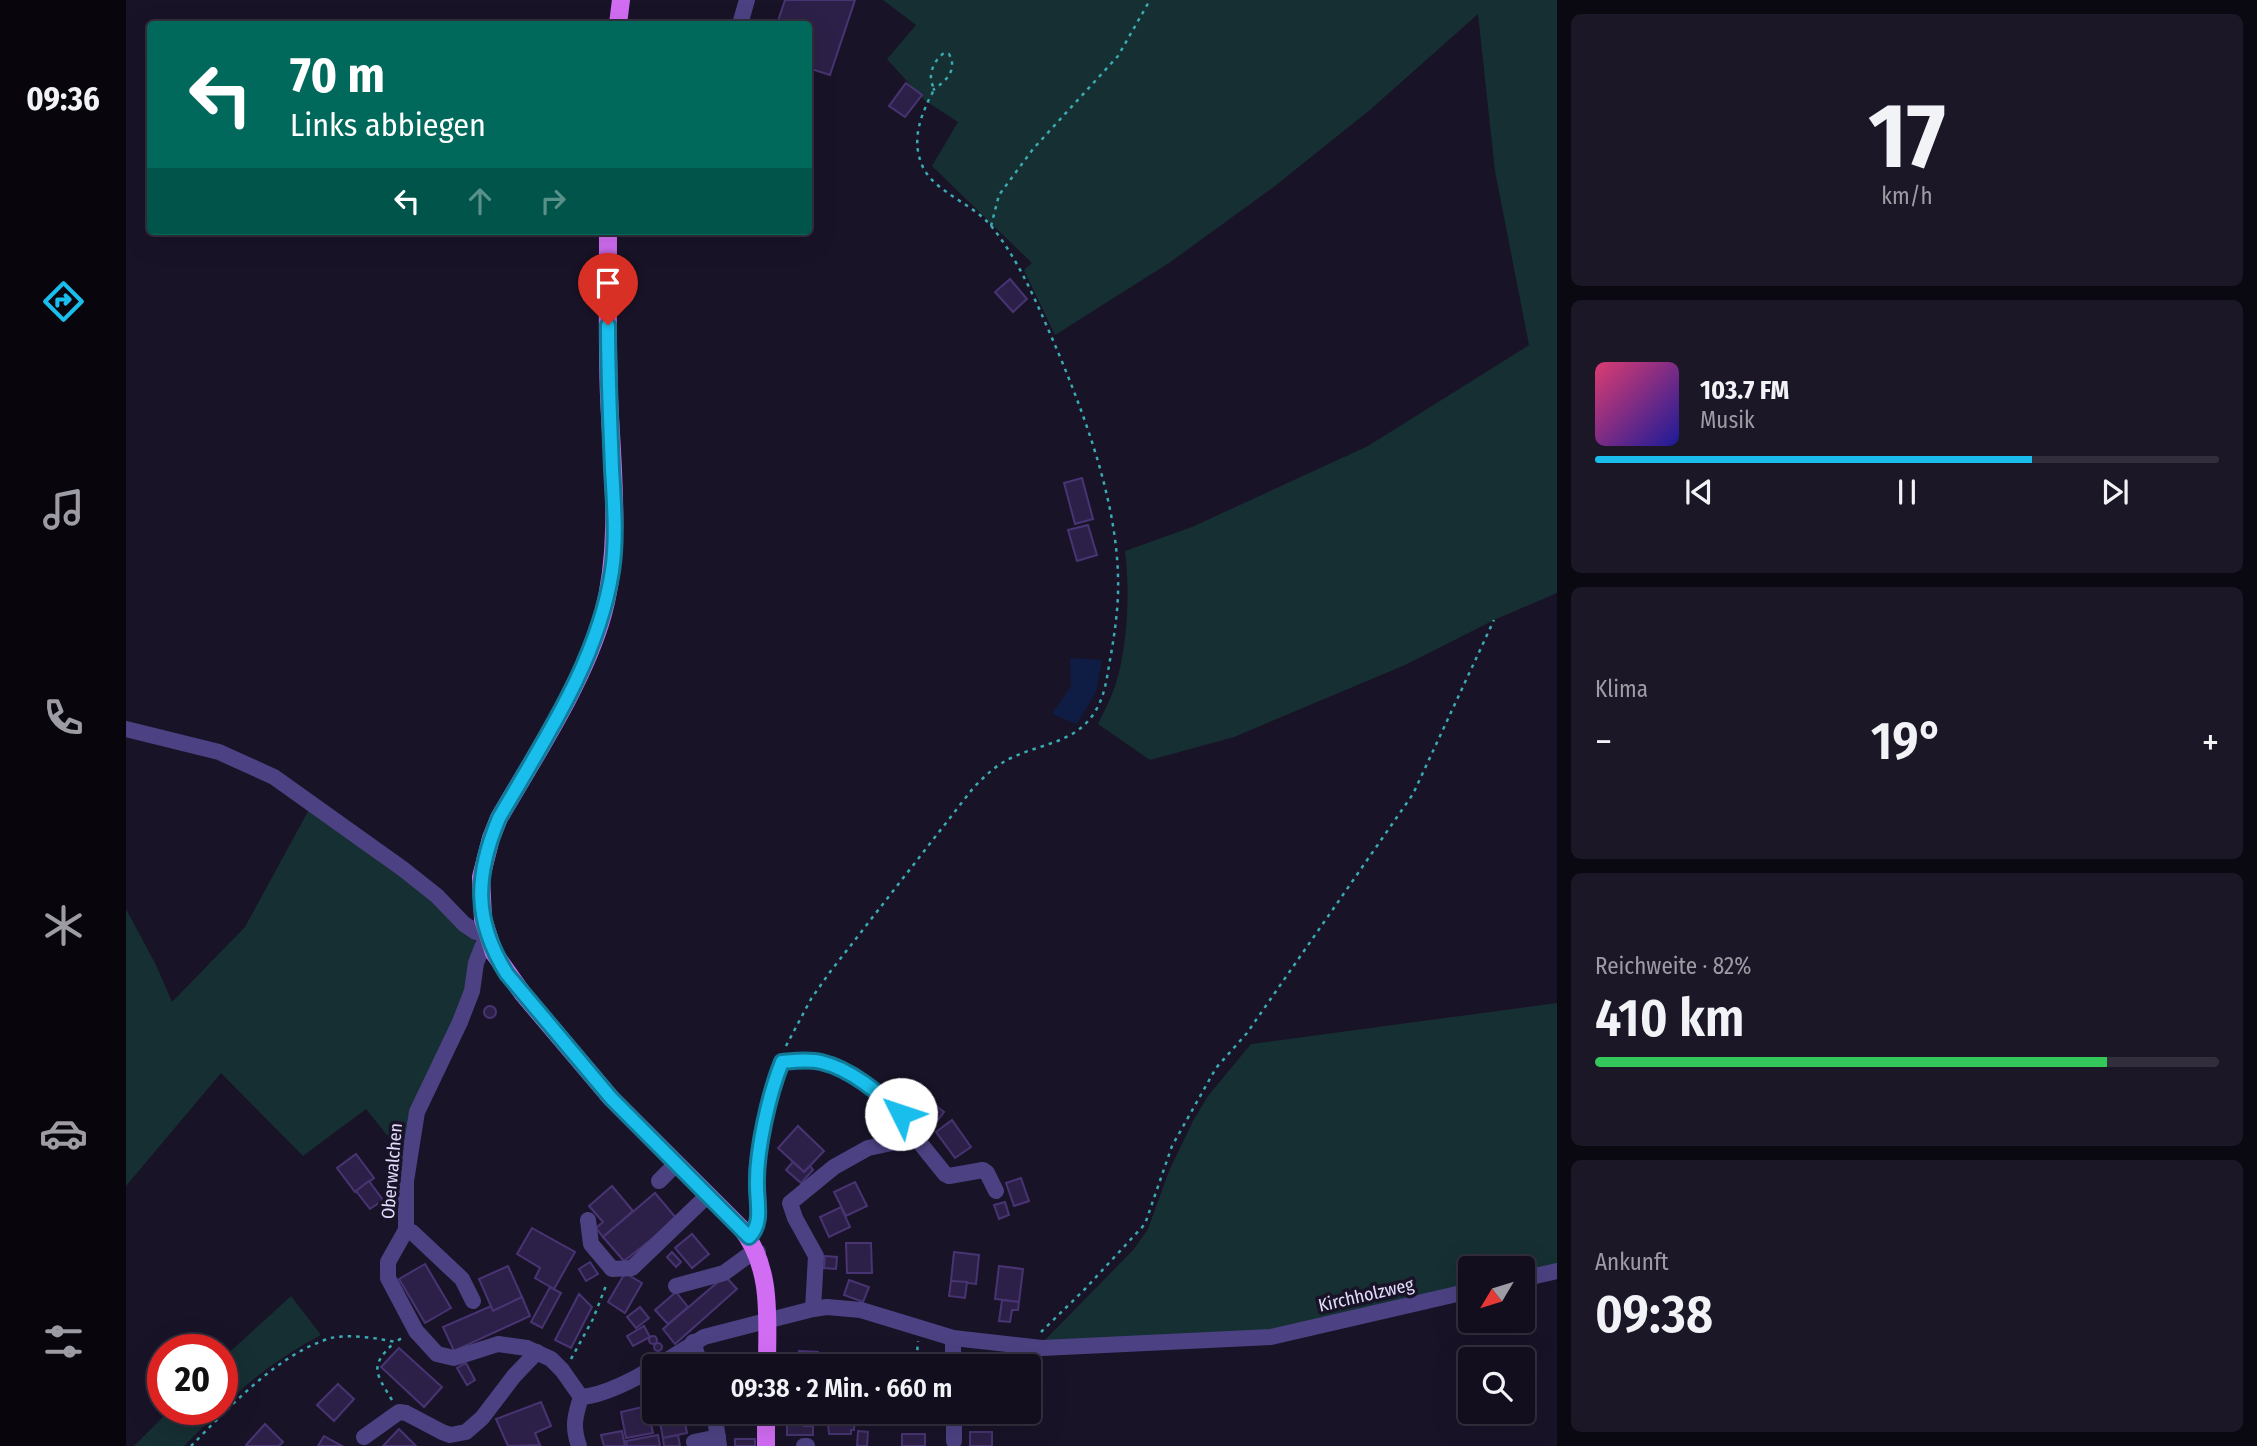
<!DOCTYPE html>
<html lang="de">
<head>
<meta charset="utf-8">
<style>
	:root { --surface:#130e1e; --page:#1c1727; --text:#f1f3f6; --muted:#9d9ca4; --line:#322e3c; --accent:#19beec }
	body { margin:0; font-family:"Fira Sans Condensed",sans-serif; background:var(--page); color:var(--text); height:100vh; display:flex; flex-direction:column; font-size:26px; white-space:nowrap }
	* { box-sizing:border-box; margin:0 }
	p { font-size:23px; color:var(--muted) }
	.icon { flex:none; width:38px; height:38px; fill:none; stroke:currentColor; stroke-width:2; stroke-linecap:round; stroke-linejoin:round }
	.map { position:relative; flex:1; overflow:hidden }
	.details { display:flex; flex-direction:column; gap:14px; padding:14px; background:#0a0810; width:700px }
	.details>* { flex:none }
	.top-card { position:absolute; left:21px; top:21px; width:665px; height:214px; border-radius:7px; box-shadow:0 7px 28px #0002,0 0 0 2px var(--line); background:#00695c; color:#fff; overflow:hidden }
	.needle { width:46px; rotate:232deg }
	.fabs { position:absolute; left:1332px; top:1256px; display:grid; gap:14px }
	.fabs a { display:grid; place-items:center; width:77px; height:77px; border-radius:7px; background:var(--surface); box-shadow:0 7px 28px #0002,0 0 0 2px var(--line); font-size:35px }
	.speed { position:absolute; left:21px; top:1334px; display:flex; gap:14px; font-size:35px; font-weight:700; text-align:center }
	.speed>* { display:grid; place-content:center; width:91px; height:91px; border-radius:50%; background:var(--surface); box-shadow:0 7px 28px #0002,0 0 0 2px var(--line); line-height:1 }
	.speed .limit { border:10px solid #d22; background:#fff; color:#111 }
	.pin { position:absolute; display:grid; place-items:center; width:60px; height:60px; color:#fff; margin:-72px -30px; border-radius:50% 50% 50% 0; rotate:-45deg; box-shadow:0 0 7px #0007 }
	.pin .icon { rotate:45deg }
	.me { position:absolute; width:77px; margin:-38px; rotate:311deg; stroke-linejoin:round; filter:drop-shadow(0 0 5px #0008) }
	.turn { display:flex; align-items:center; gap:24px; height:147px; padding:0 28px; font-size:32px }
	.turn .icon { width:91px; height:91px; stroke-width:2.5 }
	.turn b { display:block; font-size:49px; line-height:60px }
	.lanes { display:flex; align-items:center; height:66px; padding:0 28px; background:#0003; justify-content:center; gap:35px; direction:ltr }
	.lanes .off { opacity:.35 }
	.big { font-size:52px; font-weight:600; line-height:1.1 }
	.details .card { flex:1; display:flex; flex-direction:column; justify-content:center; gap:10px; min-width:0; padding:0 24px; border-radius:10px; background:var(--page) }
	.details .dial { align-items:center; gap:0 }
	.dial b { font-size:91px; line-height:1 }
	.song { display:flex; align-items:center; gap:21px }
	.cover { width:84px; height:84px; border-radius:10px; background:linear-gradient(135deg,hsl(340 70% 55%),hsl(240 70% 35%)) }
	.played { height:7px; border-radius:4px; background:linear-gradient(90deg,var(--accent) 70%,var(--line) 70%) }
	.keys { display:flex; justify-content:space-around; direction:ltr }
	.heat { display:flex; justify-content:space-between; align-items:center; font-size:38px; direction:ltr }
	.charge { height:10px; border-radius:5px; background:linear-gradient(90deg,#34c759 82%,var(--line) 0) }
	.trip { position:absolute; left:516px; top:1354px; width:399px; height:70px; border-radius:7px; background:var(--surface); box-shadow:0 7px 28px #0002,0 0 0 2px var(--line); font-weight:600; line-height:70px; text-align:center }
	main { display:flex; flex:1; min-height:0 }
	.menu { display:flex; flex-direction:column; width:126px; justify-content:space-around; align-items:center; background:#08060c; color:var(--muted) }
	.menu .icon { width:49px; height:49px }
	.menu .on { color:var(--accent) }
	.menu b { font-size:32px; color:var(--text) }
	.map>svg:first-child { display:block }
	.green { fill:#162f32 }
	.water { fill:#0f1c44 }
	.building { fill:#2d2048; stroke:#483472; stroke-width:2 }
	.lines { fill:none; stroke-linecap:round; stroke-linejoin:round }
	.path { stroke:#3babb2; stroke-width:2.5; stroke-dasharray:3.5 5; stroke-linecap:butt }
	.minor { stroke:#4c4283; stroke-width:16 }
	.major { stroke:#d16df3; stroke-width:18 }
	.route-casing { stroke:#107c99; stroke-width:18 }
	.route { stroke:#19beec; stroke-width:12 }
	.labels { text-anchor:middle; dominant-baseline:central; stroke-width:7; stroke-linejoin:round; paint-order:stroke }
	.street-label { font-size:18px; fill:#e4dcfc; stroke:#191328 }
</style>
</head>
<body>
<main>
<nav class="menu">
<b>09:36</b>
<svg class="icon on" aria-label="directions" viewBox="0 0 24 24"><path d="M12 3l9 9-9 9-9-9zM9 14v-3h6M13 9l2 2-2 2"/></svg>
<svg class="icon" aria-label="music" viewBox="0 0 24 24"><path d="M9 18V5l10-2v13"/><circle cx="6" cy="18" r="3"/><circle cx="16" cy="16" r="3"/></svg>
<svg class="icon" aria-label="phone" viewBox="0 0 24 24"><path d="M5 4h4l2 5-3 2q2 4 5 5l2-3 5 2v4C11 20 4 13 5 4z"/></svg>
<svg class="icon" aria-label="climate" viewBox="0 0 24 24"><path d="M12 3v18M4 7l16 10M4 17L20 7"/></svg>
<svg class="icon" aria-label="car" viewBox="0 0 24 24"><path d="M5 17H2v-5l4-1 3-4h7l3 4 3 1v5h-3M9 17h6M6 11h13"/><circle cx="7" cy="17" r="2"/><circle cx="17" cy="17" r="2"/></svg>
<svg class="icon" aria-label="filters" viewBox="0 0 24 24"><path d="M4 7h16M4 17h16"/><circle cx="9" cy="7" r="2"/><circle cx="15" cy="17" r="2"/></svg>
</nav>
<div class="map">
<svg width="1431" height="1446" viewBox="0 0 1431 1446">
	<rect width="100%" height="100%" fill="#191328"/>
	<g class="green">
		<path d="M 757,0 L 1431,0 L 1431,593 L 1368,620 L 1279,665 L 1108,737 L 1024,760 L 972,724 C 978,711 986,697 990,683 C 1002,644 1004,591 999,551 L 1066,527 L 1242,446 L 1403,345 L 1369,171 L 1352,14 L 1245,109 L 1149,186 L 1043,263 L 929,335 L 898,270 L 906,263 L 806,166 L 832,122 L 798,100 L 761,59 L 790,25 Z"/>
		<polygon points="186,804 338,921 351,945 329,1029 282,1161 240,1109 177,1156 95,1073 0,1186 0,909 30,965 46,1002 119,927"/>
		<polygon points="1431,1003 1431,1271 1397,1279 1396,1269 1344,1269 1344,1291 1172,1331 919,1340 1008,1249 1022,1229 1043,1171 1067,1121 1082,1096 1125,1044"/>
		<path d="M 165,1296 L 195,1335 C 156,1356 127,1377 96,1408 L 96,1359 Z"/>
		<polygon points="45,1409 95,1409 58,1446 8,1446"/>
	</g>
	<polygon class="water" points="944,658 976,660 970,692 951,724 926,714 945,686"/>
	<g class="building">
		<polygon points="659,0 729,0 704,75 682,68 682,24 651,24"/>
		<polygon points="780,83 796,95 779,117 763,106"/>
		<polygon points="884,279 901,299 887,312 869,292"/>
		<polygon points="956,478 967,519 949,524 938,483"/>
		<polygon points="962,525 971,555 951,561 942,530"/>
		<circle cx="364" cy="1012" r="6"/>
		<polygon points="806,1103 818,1112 803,1132 791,1123"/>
		<polygon points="826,1120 845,1147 829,1158 810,1132"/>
		<polygon points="672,1126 698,1151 678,1172 652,1148"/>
		<polygon points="230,1154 248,1178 229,1192 211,1168"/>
		<polygon points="667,1162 678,1172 684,1166 687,1170 675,1183 660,1170"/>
		<polygon points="895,1178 903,1201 888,1206 880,1183"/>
		<polygon points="243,1181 257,1200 244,1209 230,1191"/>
		<polygon points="729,1182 741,1206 720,1216 708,1192"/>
		<polygon points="486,1186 507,1211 477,1237 470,1228 477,1222 463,1206"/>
		<polygon points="529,1193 551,1219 498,1261 477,1237"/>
		<polygon points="879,1202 883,1215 873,1219 868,1205"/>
		<polygon points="715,1207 724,1227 703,1237 694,1217"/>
		<polygon points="406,1228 449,1252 428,1289 409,1278 414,1268 391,1254"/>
		<polygon points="566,1234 583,1254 566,1268 549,1248"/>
		<polygon points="720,1243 745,1243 746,1273 721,1273"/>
		<polygon points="546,1252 555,1262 550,1267 541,1257"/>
		<polygon points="828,1252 853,1255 850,1284 825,1281"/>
		<polygon points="699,1256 711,1257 710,1269 698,1268"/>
		<polygon points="464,1262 472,1274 460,1281 453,1269"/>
		<polygon points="299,1264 325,1308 299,1323 273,1279"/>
		<polygon points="382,1266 396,1297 367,1311 353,1279"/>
		<polygon points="873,1266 897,1269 893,1302 869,1299"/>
		<polygon points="499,1273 516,1283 499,1313 482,1302"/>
		<polygon points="599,1276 611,1289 549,1344 537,1329"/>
		<polygon points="723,1280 743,1287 737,1302 718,1295"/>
		<polygon points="825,1281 841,1282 839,1298 823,1296"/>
		<polygon points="424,1287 435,1293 416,1328 405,1322"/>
		<polygon points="550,1292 562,1307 542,1324 529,1310"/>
		<polygon points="453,1294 466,1307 445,1348 429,1340"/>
		<polygon points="396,1297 404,1316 328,1351 317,1327 365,1306 367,1311"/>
		<polygon points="876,1300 893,1302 892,1310 886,1310 884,1322 873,1321"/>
		<polygon points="514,1307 523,1318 510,1328 501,1317"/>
		<polygon points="518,1326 524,1337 507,1346 501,1336"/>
		<circle cx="527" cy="1340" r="4"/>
		<circle cx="532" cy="1347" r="4"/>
		<polygon points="273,1348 316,1387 298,1407 255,1367"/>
		<polygon points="673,1351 692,1352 692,1367 673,1367"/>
		<rect x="811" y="1353" width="8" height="14"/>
		<polygon points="738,1362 760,1363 760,1367 738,1367"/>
		<polygon points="340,1363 349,1380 341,1385 331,1368"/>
		<polygon points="212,1384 228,1399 208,1421 191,1405"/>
		<polygon points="415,1402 425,1426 409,1433 414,1445 382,1446 370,1419"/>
		<polygon points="521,1406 527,1433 500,1438 495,1412"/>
		<polygon points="532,1412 557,1412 561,1433 537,1438"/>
		<polygon points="701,1412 725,1412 725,1416 729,1416 728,1430 725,1430 725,1434 703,1434"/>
		<rect x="842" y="1412" width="16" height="7"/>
		<polygon points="661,1413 678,1413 678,1426 687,1426 687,1435 661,1435"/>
		<polygon points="139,1424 157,1442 153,1446 121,1446 120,1445"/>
		<polygon points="273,1429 290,1446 257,1446"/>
		<polygon points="496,1431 499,1446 478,1446 475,1435"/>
		<polygon points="732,1431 742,1432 741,1446 731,1446"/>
		<rect x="844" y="1432" width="22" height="14"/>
		<rect x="776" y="1434" width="23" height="12"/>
		<polygon points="532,1435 534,1446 501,1446 500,1441"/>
		<polygon points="552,1435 554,1446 538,1446 537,1438"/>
		<polygon points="198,1436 216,1446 192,1446"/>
		<rect x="609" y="1439" width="20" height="7"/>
	</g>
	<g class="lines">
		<g class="path">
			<polyline points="865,226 873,195 907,149 992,56 1024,0"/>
			<path d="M 660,1046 L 685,999 L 704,972 L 848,787 C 859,776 870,765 885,758 C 916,743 951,743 970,710 C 979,695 981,677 984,660 C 989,632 993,604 992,576 C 990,497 957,410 926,338 C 909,299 893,261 866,227 C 847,203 807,192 796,165 C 787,144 792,123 801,104 C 802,100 807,94 807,90 C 808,86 805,83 805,80 C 804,69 810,59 818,53 L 823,54 C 832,70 820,81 807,90"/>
			<polyline points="915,1332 959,1289 1019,1224 1046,1146 1090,1068 1121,1033 1287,794 1368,620"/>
			<polyline points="445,1359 467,1319 481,1283"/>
			<polyline points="790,1367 792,1341"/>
			<path d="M 266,1400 C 249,1372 243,1366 269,1342"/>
			<path d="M 65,1446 C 103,1408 151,1354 205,1338 C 222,1334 252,1338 269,1342 L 278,1337"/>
		</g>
		<g class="minor">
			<polyline points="614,24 621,0"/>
			<path d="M 0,729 L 93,752 L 148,777 L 277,869 L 311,896 L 338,924 L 350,932 L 361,935 L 350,963 L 346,991 L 334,1022 L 291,1112 L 280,1181 L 280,1230 L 262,1262 L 262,1278 L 290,1331 L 311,1354 L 328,1358 L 372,1344 L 401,1348 L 425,1359 L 436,1370 L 455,1397 C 449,1416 446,1427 453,1446"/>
			<polyline points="533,1181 550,1164"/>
			<polyline points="462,1220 465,1244 486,1269 506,1268 582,1195"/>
			<polyline points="280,1230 286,1232 336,1279 347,1301"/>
			<path d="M 623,1238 C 637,1224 631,1204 630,1186 C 630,1151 643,1095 655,1062 C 668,1061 681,1059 694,1062 C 719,1067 759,1095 775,1115 C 781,1122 785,1130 790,1138"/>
			<polyline points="1396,1279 1431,1271"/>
			<polyline points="550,1286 598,1273 620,1257 632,1252"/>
			<polyline points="687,1309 690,1256 669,1218 664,1203 708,1167 742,1148 790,1138 819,1174 823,1176 857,1170 861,1173 870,1191"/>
			<polyline points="827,1338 827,1367"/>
			<polyline points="567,1342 575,1367"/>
			<polyline points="530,1367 578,1337 687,1309 701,1307 735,1310 827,1338 916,1348 1145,1337 1344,1291"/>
			<path d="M 455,1397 C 476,1396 510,1379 528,1367"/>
			<polyline points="588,1412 593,1446"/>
			<polyline points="828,1412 828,1441"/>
			<polyline points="238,1437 273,1412 280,1413 316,1432 324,1435 340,1432 356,1418 388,1376 411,1352"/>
			<polyline points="568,1442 592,1437"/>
			<polyline points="678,1446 681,1446"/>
		</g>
		<g class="major">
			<polyline points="492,24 495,0"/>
			<path d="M 482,231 C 482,286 481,341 483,396 C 486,468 496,543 477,614 C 458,682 409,756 373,818 L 365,838 L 355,877 L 357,919 L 368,953 L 397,994 L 485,1098 L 615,1228 C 647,1268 641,1319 641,1367"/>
			<polyline points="640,1446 640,1412"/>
		</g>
	</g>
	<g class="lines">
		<defs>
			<path id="route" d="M 482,325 C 482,373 484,421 486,469 C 488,503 491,538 486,571 C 472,661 418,740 373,818 C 349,875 347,920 381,974 L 485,1098 L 623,1237 C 637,1224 631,1204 631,1186 C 630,1151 643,1094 656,1062 C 668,1061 682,1059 695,1062 C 725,1069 753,1093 775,1114"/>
		</defs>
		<use href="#route" class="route-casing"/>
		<use href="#route" class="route"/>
	</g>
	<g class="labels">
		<g class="street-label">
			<text transform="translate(266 1171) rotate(-85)">Oberwalchen</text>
			<text transform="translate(1240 1295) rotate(-13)">Kirchholzweg</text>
		</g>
	</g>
</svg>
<div class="fabs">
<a><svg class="needle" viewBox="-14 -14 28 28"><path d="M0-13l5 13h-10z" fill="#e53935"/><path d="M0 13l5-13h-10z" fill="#9d9ca4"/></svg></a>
<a><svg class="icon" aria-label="search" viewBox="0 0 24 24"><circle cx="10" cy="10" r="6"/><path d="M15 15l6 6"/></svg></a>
</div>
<div class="speed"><div class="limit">20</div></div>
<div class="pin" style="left:482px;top:325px;background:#d93025"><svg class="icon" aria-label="arrive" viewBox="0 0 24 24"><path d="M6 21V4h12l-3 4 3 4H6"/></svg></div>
<svg class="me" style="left:775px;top:1114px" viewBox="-20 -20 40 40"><circle r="19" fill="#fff"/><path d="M0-13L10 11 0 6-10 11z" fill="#19beec"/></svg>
<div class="trip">09:38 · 2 Min. · 660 m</div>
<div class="top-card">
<div class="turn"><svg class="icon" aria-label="left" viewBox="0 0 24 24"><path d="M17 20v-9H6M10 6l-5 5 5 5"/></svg><div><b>70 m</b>Links abbiegen</div></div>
<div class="lanes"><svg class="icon" aria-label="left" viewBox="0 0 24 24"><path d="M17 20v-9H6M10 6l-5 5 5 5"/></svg><svg class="icon off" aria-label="ahead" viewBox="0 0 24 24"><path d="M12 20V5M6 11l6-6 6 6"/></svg><svg class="icon off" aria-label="right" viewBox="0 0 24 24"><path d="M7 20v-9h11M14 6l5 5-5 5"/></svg></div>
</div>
</div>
<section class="details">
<div class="card dial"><b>17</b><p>km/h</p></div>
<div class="card">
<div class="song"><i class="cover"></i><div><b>103.7 FM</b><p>Musik</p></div></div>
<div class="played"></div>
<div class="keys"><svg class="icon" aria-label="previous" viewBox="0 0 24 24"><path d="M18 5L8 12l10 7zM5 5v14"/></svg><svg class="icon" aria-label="pause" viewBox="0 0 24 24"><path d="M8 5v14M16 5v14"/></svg><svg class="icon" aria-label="next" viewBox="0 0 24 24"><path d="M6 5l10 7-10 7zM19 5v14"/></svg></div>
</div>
<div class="card"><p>Klima</p>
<div class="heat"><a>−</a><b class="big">19°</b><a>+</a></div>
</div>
<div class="card"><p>Reichweite · 82%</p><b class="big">410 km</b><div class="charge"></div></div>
<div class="card"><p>Ankunft</p><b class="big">09:38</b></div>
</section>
</main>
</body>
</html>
